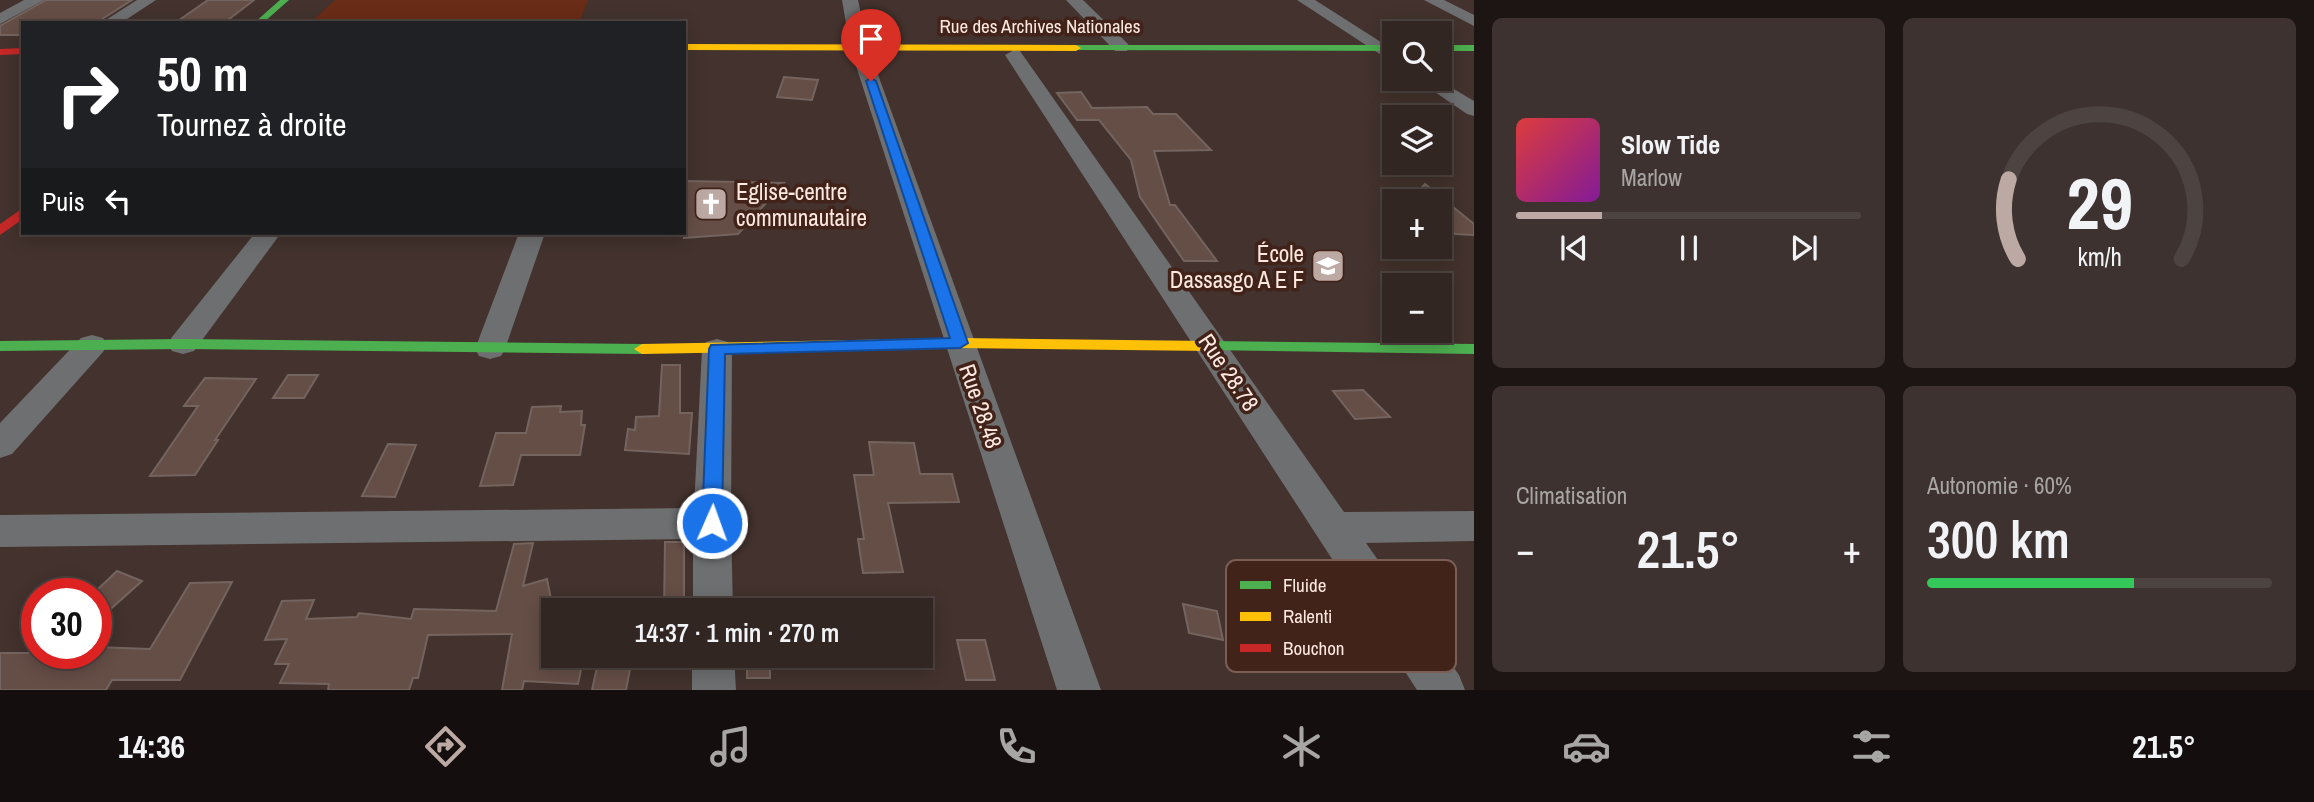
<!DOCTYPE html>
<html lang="fr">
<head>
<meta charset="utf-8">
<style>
	:root { --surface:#322622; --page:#3d322f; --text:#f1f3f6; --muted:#a8a5a5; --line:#4d4340; --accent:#bda9a3 }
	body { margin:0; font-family:"Archivo Narrow",sans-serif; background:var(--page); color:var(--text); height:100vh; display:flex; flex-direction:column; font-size:26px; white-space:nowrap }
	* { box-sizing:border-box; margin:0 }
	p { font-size:23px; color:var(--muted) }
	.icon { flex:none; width:38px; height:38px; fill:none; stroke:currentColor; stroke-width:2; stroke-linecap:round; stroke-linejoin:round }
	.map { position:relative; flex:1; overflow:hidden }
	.sheet { display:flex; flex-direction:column; gap:18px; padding:18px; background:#1c1513; width:840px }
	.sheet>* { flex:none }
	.top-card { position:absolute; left:21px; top:21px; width:665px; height:214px; border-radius:0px; box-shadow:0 4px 18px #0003,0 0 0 2px var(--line); background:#202124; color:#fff; overflow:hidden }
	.buttons { position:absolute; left:1382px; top:21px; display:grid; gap:14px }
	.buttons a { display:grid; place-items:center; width:70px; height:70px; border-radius:0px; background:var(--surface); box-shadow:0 4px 18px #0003,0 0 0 2px var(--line); font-size:35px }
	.speed { position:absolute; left:21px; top:578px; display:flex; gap:14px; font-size:35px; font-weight:700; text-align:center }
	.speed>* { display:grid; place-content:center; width:91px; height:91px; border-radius:50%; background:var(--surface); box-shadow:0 4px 18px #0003,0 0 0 2px var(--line); line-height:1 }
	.speed .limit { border:10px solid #d22; background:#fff; color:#111 }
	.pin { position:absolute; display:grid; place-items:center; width:60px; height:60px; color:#fff; margin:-72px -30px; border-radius:50% 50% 50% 0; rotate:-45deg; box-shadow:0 0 7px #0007 }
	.pin .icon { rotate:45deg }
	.me { position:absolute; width:77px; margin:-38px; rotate:2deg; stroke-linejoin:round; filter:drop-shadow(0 0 5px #0008) }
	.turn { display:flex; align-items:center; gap:24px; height:147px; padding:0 21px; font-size:32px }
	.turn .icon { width:91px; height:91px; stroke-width:2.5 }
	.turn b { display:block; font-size:49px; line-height:60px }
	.then { display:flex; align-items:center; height:66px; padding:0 21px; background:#0003; gap:14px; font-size:26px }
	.big { font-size:52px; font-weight:600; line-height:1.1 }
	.sheet .tile { flex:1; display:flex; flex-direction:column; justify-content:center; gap:10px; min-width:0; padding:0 24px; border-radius:10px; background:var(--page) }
	.sheet .dial { align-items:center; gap:0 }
	.dial svg { height:182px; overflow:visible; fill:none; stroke:var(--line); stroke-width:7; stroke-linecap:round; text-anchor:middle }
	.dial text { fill:var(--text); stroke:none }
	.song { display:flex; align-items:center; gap:21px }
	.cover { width:84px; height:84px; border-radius:10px; background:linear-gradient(135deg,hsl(0 70% 55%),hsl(290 70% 35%)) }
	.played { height:7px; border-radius:4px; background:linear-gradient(90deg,var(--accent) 25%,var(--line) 25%) }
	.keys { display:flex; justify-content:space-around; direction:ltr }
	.heat { display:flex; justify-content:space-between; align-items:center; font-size:38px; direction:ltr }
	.charge { height:10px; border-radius:5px; background:linear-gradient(90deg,#34c759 60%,var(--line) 0) }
	.sheet .tiles { flex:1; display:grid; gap:18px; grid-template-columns:repeat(2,1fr) }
	.trip { position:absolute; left:541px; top:598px; width:392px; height:70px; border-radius:0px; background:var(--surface); box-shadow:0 4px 18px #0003,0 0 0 2px var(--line); font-weight:600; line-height:70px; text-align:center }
	.menu { display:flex; height:112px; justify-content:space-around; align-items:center; background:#140f0e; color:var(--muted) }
	.menu .icon { width:49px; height:49px }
	.menu .active { color:var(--accent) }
	.menu b { font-size:32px; color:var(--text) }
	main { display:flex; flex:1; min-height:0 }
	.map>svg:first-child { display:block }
	.green { fill:#692c16 }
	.building { fill:#654e46; stroke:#73645f; stroke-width:2 }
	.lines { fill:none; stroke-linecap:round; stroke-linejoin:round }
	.street { fill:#6e6f71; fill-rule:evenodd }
	.fast { fill:#4caf50; fill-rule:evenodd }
	.slow { fill:#ffc107; fill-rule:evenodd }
	.jam { fill:#c62828; fill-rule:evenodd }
	.route { fill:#1a73e8; stroke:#114b97; stroke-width:2 }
	.labels { text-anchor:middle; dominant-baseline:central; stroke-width:7; stroke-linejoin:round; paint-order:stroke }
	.far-street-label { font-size:19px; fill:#fee9e2; stroke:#422319 }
	.poi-label { font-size:23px; fill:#fee9e2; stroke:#422319; text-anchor:start }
	.street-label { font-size:23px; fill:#fee9e2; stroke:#422319 }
	.key { fill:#422319; stroke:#7a5e55; stroke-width:2 }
	.key-label { font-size:19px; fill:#fee9e2 }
</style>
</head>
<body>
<main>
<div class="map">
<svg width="1474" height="690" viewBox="0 0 1474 690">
	<rect width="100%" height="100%" fill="#43322d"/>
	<polygon class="green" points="335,0 588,0 579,23 310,23"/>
	<g class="building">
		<polygon points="46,0 132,0 99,21 23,23 23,35 0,35 0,26"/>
		<polygon points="208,0 254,0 224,23 175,23"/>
		<polygon points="784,77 818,80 812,100 777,97"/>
		<polygon points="1081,92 1092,108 1147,107 1153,114 1176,114 1211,150 1154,151 1170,205 1175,205 1217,261 1184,261 1140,197 1131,160 1099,120 1077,120 1057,93"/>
		<polygon points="684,181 784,183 738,234 684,238"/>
		<polygon points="1425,184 1474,224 1474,235 1455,234 1440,221 1440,201 1416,201 1413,198"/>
		<polygon points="662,365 680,365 680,413 692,413 689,454 625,450 628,429 635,430 636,417 659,416"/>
		<polygon points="288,375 318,375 304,398 273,398"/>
		<polygon points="205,378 256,379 215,440 218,440 195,475 150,476 198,406 184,406"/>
		<polygon points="1363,390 1390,417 1355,419 1333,391"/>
		<polygon points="561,406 560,412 582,411 581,425 585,425 580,455 521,455 513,485 480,486 496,433 526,433 532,407"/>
		<polygon points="869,442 914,443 920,474 952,474 959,502 888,503 903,572 863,573 858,539 864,539 854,475 874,475"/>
		<polygon points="388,444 416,445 395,497 362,496"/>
		<polygon points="665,542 684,542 684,609 664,610"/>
		<polygon points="533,543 523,586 547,579 553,609 553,656 584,656 578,684 524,681 522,690 502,690 512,634 428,635 418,678 413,678 409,690 328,690 329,684 280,683 289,664 275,664 287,639 265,640 282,601 314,600 306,619 357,617 359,613 411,619 414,609 496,611 514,544"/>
		<polygon points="117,571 142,581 96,622 96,591"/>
		<polygon points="232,582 180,680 112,680 106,690 0,690 0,653 96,653 96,647 150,649 190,583"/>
		<polygon points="1183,604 1217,611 1223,640 1189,633"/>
		<polygon points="957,640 985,640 995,680 966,680"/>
		<rect x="747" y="656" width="23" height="22"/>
		<polygon points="597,667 630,669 626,690 592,690"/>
	</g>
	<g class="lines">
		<g class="street">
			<polygon points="24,0 44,0 0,24 0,13"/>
			<polygon points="137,0 156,0 121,23 101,23"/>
			<polygon points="842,0 858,0 868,47 1101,690 1057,690 850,47"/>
			<polygon points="1066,0 1083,0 1127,43 1130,47 1127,51 1115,51"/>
			<polygon points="1297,0 1315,0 1395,51 1395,64"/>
			<polygon points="1424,0 1444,0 1474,15 1474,26"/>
			<polygon points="1014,50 1020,51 1344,512 1474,511 1474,541 1366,543 1459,675 1465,690 1417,690 1005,55"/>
			<polygon points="1416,79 1437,79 1474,101 1474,116 1467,114"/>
			<polygon points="255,233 281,233 194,351 183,354 172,351 168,344 172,337"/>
			<polygon points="519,233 545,233 505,349 501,356 490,359 479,356 475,349"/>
			<polygon points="92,335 103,338 107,345 103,352 12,454 0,458 0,423 81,338"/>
			<polygon points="717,339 728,342 732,349 731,523 733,611 693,611 693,539 0,547 0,515 694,508 702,349 706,342"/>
			<polygon points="692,656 734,656 736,690 692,690"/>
		</g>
		<g class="fast">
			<polygon points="280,0 289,0 263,23 254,23"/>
			<polygon points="1076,45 1395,45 1395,51 1073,50 1073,46"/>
			<rect x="1440" y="45" width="34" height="6"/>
			<polygon points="183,339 642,344 650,349 642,354 183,349 0,351 0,341"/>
			<polygon points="1210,341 1474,344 1474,354 1204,350 1202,346 1204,342"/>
		</g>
		<g class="slow">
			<polygon points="684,44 1076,45 1081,48 1076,51 684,50"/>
			<polygon points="960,338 1210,341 1218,346 1210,351 960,348 642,354 634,349 642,344"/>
		</g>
		<g class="jam">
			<polygon points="23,48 23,54 0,55 0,49"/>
			<polygon points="23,208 23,219 0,235 0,224"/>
		</g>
	</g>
	<polygon class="route" points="871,78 876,81 968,343 960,348 725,354 722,523 719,529 712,531 704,529 702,523 709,349 711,345 950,338 866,81"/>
	<defs>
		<symbol id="church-square" viewBox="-11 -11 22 22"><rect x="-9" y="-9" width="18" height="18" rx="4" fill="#bda9a3" stroke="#422319"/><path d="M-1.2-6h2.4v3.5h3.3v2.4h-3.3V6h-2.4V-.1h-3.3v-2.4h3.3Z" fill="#fff"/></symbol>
		<symbol id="school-square" viewBox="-11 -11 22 22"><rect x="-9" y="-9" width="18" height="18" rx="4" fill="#bda9a3" stroke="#422319"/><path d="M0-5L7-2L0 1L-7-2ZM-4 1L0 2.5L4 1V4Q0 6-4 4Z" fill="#fff"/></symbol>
	</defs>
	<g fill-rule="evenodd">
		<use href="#church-square" x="692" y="185" width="38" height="38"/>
		<use href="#school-square" x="1309" y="247" width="38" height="38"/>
	</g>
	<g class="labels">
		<g class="far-street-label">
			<text x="1040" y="26">Rue des Archives Nationales</text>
		</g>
		<g class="poi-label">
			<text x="736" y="191">Eglise-centre<tspan x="736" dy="26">communautaire</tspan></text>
			<text x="1304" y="253" text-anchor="end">École<tspan x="1304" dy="26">Dassasgo A E F</tspan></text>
		</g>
		<g class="street-label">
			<text transform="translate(1229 372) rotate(56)">Rue 28.78</text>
			<text transform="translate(981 406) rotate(71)">Rue 28.48</text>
		</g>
	</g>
	<rect x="1226" y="560" width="230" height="112" rx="10" class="key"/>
	<rect x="1240" y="581" width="31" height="8" fill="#4caf50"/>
	<rect x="1240" y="612" width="31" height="9" fill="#ffc107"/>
	<rect x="1240" y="644" width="31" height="8" fill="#c62828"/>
	<g class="key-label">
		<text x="1283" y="592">Fluide</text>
		<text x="1283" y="623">Ralenti</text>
		<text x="1283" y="655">Bouchon</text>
	</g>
</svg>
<div class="buttons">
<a><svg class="icon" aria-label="search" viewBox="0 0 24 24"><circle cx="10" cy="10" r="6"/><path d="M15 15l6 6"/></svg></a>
<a><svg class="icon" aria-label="layers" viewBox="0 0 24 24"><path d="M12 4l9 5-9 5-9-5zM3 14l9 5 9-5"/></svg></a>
<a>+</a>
<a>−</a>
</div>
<div class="speed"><div class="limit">30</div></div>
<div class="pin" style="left:871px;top:81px;background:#d93025"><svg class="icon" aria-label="arrive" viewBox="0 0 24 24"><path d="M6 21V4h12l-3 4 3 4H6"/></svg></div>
<svg class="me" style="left:712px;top:523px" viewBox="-20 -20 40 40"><circle r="17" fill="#1a73e8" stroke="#fff" stroke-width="3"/><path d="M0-11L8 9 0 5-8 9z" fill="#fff"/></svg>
<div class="trip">14:37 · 1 min · 270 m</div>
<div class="top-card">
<div class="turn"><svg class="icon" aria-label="right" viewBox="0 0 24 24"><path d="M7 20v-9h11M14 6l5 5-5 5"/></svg><div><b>50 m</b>Tournez à droite</div></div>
<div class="then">Puis<svg class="icon" aria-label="left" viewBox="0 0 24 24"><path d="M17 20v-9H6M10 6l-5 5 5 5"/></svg></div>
</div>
</div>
<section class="sheet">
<div class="tiles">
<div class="tile">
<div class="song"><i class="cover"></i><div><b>Slow Tide</b><p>Marlow</p></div></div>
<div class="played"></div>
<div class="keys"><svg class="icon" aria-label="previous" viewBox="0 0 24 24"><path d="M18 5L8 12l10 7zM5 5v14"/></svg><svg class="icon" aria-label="pause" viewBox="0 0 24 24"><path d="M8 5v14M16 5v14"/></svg><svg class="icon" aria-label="next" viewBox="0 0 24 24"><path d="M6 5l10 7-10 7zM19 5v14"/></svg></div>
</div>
<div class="tile dial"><svg viewBox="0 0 100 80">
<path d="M14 69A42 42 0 1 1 86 69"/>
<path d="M14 69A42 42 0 0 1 10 34" stroke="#bda9a3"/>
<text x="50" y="56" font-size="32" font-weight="700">29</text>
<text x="50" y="72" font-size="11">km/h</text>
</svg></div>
<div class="tile"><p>Climatisation</p>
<div class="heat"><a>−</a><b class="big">21.5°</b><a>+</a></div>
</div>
<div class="tile"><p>Autonomie · 60%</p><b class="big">300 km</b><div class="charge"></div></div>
</div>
</section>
</main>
<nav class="menu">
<b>14:36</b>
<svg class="icon active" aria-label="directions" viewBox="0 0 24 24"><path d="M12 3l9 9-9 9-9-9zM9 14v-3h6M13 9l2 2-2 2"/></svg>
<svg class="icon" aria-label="music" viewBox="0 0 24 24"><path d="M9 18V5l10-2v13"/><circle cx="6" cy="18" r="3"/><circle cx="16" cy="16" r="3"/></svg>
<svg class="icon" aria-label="phone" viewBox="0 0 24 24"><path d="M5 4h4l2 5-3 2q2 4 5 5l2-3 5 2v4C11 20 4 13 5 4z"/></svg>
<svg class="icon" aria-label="climate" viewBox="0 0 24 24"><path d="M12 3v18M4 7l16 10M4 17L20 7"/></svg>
<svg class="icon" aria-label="car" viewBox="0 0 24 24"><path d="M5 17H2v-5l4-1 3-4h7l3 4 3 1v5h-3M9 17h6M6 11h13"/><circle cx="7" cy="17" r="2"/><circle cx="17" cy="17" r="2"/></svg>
<svg class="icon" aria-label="filters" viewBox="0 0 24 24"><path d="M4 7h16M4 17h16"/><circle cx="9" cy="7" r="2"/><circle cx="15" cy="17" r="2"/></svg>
<b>21.5°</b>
</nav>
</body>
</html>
